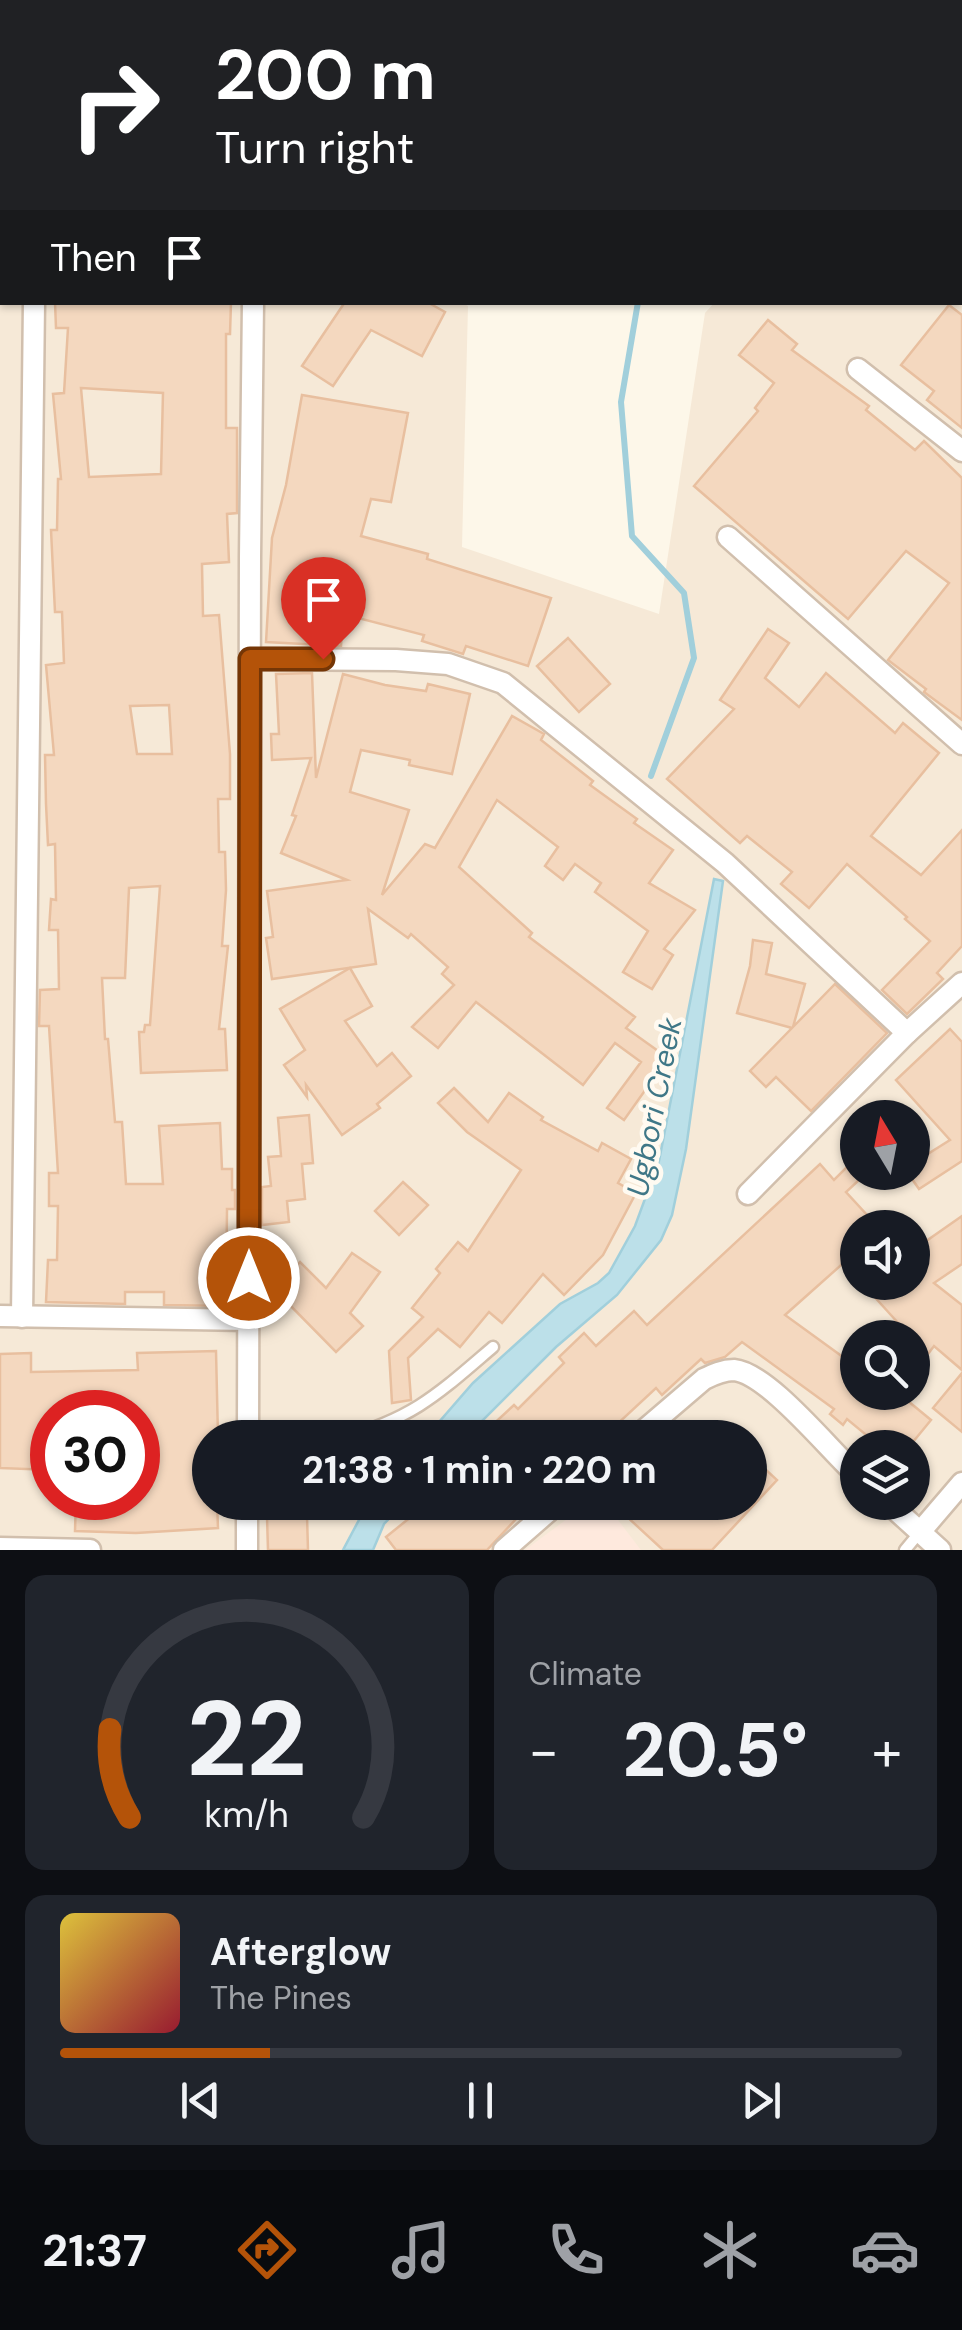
<!DOCTYPE html>
<html lang="en">
<head>
<meta charset="utf-8">
<style>
	:root { --surface:#171b24; --page:#20242c; --text:#f1f3f6; --muted:#9ea1a6; --line:#363941; --accent:#b45309 }
	body { margin:0; font-family:"DM Sans",sans-serif; background:var(--page); color:var(--text); height:100vh; display:flex; flex-direction:column; font-size:38px; white-space:nowrap }
	* { box-sizing:border-box; margin:0 }
	p { font-size:32px; color:var(--muted) }
	.icon { flex:none; width:55px; height:55px; fill:none; stroke:currentColor; stroke-width:2; stroke-linecap:round; stroke-linejoin:round }
	.map { position:relative; height:1550px; overflow:hidden }
	.sheet { display:flex; flex-direction:column; gap:25px; padding:25px; background:#0d0f14; flex:1 }
	.sheet>* { flex:none }
	.top-card { position:absolute; left:0px; top:0px; width:962px; height:305px; box-shadow:0 2px 8px #0004; background:#202124; color:#fff; overflow:hidden }
	.needle { width:65px; rotate:350deg }
	.tools { position:absolute; left:840px; top:1100px; display:grid; gap:20px }
	.tools a { display:grid; place-items:center; width:90px; height:90px; border-radius:50%; background:var(--surface); box-shadow:0 2px 8px #0004; font-size:50px }
	.speed { position:absolute; left:30px; top:1390px; display:flex; gap:20px; font-size:50px; font-weight:700; text-align:center }
	.speed>* { display:grid; place-content:center; width:130px; height:130px; border-radius:50%; background:var(--surface); box-shadow:0 2px 8px #0004; line-height:1 }
	.speed .limit { border:15px solid #d22; background:#fff; color:#111 }
	.pin { position:absolute; display:grid; place-items:center; width:85px; height:85px; color:#fff; margin:-102px -42px; border-radius:50% 50% 50% 0; rotate:-45deg; box-shadow:0 0 10px #0007 }
	.pin .icon { rotate:45deg }
	.me { position:absolute; width:110px; margin:-55px; rotate:0deg; stroke-linejoin:round; filter:drop-shadow(0 0 8px #0008) }
	.turn { display:flex; align-items:center; gap:35px; height:210px; padding:0 50px; font-size:45px }
	.turn .icon { width:130px; height:130px; stroke-width:2.5 }
	.turn b { display:block; font-size:70px; line-height:85px }
	.then { display:flex; align-items:center; height:95px; padding:0 50px; background:#0003; gap:20px; font-size:38px }
	.big { font-size:75px; font-weight:700; line-height:1.1 }
	.sheet .tile { flex:1; display:flex; flex-direction:column; justify-content:center; gap:15px; min-width:0; padding:0 35px; border-radius:20px; background:var(--page) }
	.sheet .dial { align-items:center; gap:0 }
	.dial svg { height:260px; overflow:visible; fill:none; stroke:var(--line); stroke-width:7; stroke-linecap:round; text-anchor:middle }
	.dial text { fill:var(--text); stroke:none }
	.song { display:flex; align-items:center; gap:30px }
	.cover { width:120px; height:120px; border-radius:15px; background:linear-gradient(135deg,hsl(50 70% 55%),hsl(350 70% 35%)) }
	.played { height:10px; border-radius:5px; background:linear-gradient(90deg,var(--accent) 25%,var(--line) 25%) }
	.keys { display:flex; justify-content:space-around; direction:ltr }
	.heat { display:flex; justify-content:space-between; align-items:center; font-size:55px; direction:ltr }
	.sheet .tiles { flex:1; display:grid; gap:25px; grid-template-columns:1fr 1fr }
	.tile:last-child { grid-column:span 2 }
	.trip { position:absolute; left:192px; top:1420px; width:575px; height:100px; border-radius:50px; background:var(--surface); box-shadow:0 2px 8px #0004; font-weight:700; line-height:100px; text-align:center }
	.menu { display:flex; height:160px; justify-content:space-around; align-items:center; background:#090b0e; color:var(--muted) }
	.menu .icon { width:70px; height:70px }
	.menu .on { color:var(--accent) }
	.menu b { font-size:45px; color:var(--text) }
	.map>svg:first-child { display:block }
	.residential { fill:#f6e9d7; fill-rule:evenodd }
	.commercial { fill:#fee9dd }
	.water { fill:#bce0e9; stroke:#a1cfdb; stroke-width:2.5 }
	.lines { fill:none; stroke-linecap:round; stroke-linejoin:round }
	.stream { stroke:#a1cfdb; stroke-width:6 }
	.building { fill:#f4d8bf; stroke:#e8bf9f; stroke-width:2.5; fill-rule:evenodd }
	.lane-casing { stroke:#d1bfad; stroke-width:15 }
	.street-casing { stroke:#d1bfad; stroke-width:25 }
	.lane { stroke:#fff; stroke-width:10 }
	.street { stroke:#fff; stroke-width:20 }
	.route-casing { stroke:#753606; stroke-width:25 }
	.route { stroke:#b45309; stroke-width:18 }
	.labels { text-anchor:middle; dominant-baseline:central; stroke-width:9; stroke-linejoin:round; paint-order:stroke }
	.water-label { font-size:30px; font-style:italic; fill:#3f7787; stroke:#fffaf1 }
</style>
</head>
<body>
<div class="map">
<svg width="962" height="1550" viewBox="0 0 962 1550">
	<rect width="100%" height="100%" fill="#fdf7e9"/>
	<path class="residential" d="M 0,0 L 240,2 L 2,2 L 2,302 L 463,303 L 468,306 L 462,547 L 659,614 L 705,313 L 715,302 L 960,302 L 960,251 L 962,252 L 962,1550 L 373,1550 L 384,1524 L 404,1503 L 750,1502 L 750,1438 L 466,1437 L 556,1347 L 617,1295 L 672,1215 L 686,1149 L 723,881 L 715,879 L 659,1161 L 635,1226 L 609,1273 L 598,1283 L 560,1304 L 473,1383 L 426,1437 L 210,1438 L 210,1502 L 368,1503 L 343,1550 L 0,1550 ZM 858,1118 L 912,1118 L 912,1172 L 858,1172 ZM 858,1228 L 912,1228 L 912,1282 L 858,1282 ZM 858,1338 L 912,1338 L 912,1392 L 858,1392 ZM 52,1412 L 138,1412 L 138,1498 L 52,1498 ZM 858,1448 L 912,1448 L 912,1502 L 858,1502 Z"/>
	<polygon class="commercial" points="590,1502 605,1503 641,1550 525,1550"/>
	<g class="water">
		<polygon points="714,879 723,881 686,1149 672,1215 661,1240 617,1295 556,1347 466,1437 426,1437 473,1383 560,1304 598,1283 609,1273 635,1226 659,1161"/>
		<polygon points="368,1503 404,1503 384,1524 373,1550 343,1550"/>
	</g>
	<g class="lines">
		<g class="stream">
			<polyline points="838,2 840,0"/>
			<polyline points="638,302 621,402 632,536 684,593 694,658 651,776"/>
		</g>
	</g>
	<g class="building">
		<path d="M 55,302 L 231,302 L 230,334 L 226,334 L 226,428 L 237,428 L 237,513 L 227,514 L 229,562 L 202,564 L 203,616 L 219,615 L 230,754 L 230,799 L 218,799 L 219,852 L 225,852 L 226,890 L 222,946 L 228,946 L 219,1029 L 225,1029 L 227,1070 L 141,1073 L 139,1032 L 144,1032 L 145,1025 L 150,1025 L 160,886 L 129,888 L 125,978 L 102,978 L 105,1039 L 108,1039 L 115,1122 L 122,1122 L 126,1184 L 163,1184 L 159,1126 L 220,1123 L 222,1169 L 232,1169 L 232,1190 L 235,1190 L 235,1209 L 227,1209 L 226,1306 L 164,1305 L 164,1292 L 125,1292 L 125,1304 L 46,1302 L 48,1260 L 57,1260 L 58,1206 L 49,1206 L 49,1173 L 58,1173 L 49,1026 L 39,1026 L 40,990 L 59,989 L 58,930 L 49,930 L 51,899 L 56,900 L 55,844 L 48,845 L 46,804 L 45,755 L 54,755 L 46,665 L 64,663 L 62,612 L 55,612 L 51,530 L 57,530 L 58,479 L 61,479 L 53,394 L 64,393 L 68,328 L 56,328 ZM 81,388 L 163,393 L 161,474 L 89,477 ZM 169,705 L 172,754 L 137,754 L 130,706 Z"/>
		<polygon points="345,302 427,302 445,312 422,356 371,330 333,386 302,366"/>
		<polygon points="949,305 962,315 962,428 927,400 934,391 901,365"/>
		<polygon points="768,320 797,344 792,350 869,406 866,410 915,450 924,441 962,478 962,720 928,695 924,692 926,689 888,660 949,583 906,551 848,619 694,486 758,411 755,408 774,383 739,355"/>
		<polygon points="302,395 408,413 391,502 371,499 361,536 428,554 427,559 551,598 528,666 466,646 463,654 422,641 424,635 343,614 341,646 266,642 272,538 286,485"/>
		<polygon points="768,629 789,643 765,678 799,707 826,673 895,733 903,723 939,753 871,836 921,875 962,830 962,946 937,973 943,979 907,1014 882,990 930,941 905,919 907,917 847,864 809,908 781,884 792,872 747,836 740,843 667,779 734,709 720,700"/>
		<polygon points="568,638 610,684 579,712 537,666"/>
		<polygon points="312,673 316,778 343,674 385,685 426,691 428,684 470,694 452,774 409,765 410,760 361,750 350,792 409,810 382,895 425,844 435,848 512,716 544,734 541,740 593,781 590,785 637,819 634,823 673,850 649,883 695,910 664,949 673,955 652,989 623,972 648,931 595,892 601,883 575,864 563,880 545,866 558,847 497,800 459,867 532,933 529,937 635,1017 626,1028 668,1058 624,1120 607,1108 641,1062 615,1043 583,1085 476,1002 438,1048 412,1027 454,985 442,974 448,967 411,934 408,938 368,909 376,964 272,979 266,938 273,937 267,891 347,880 281,853 296,816 292,815 311,758 272,760 271,734 279,734 276,674"/>
		<polygon points="753,940 772,943 766,974 805,984 793,1027 835,984 887,1033 811,1111 776,1077 766,1087 750,1071 792,1028 737,1013 750,966"/>
		<polygon points="350,968 372,1006 345,1021 377,1066 392,1053 411,1076 377,1104 380,1108 342,1135 306,1085 307,1097 284,1065 305,1050 280,1009"/>
		<polygon points="950,1029 962,1042 962,1161 919,1189 912,1179 912,1164 950,1140 896,1080"/>
		<polygon points="454,1088 488,1122 509,1093 543,1117 541,1120 598,1151 602,1143 631,1159 618,1183 636,1193 603,1255 564,1295 543,1274 502,1323 489,1312 460,1347 438,1329 408,1358 411,1400 392,1403 389,1351 423,1317 412,1308 440,1273 436,1269 458,1242 468,1251 521,1170 467,1132 438,1103"/>
		<polygon points="309,1115 313,1163 302,1164 305,1199 287,1201 289,1222 262,1225 262,1187 271,1186 268,1157 281,1156 278,1118"/>
		<polygon points="858,1156 858,1181 846,1192 879,1228 858,1228 858,1250 785,1315 858,1368 858,1392 897,1392 931,1420 908,1448 882,1448 847,1419 843,1425 830,1414 834,1409 742,1342 725,1357 705,1363 701,1359 662,1395 656,1388 614,1427 616,1429 608,1438 496,1438 488,1429 514,1405 518,1409 564,1363 559,1357 584,1333 596,1346 634,1311 647,1325 820,1164 834,1180"/>
		<polygon points="403,1182 428,1205 399,1235 375,1211"/>
		<polygon points="962,1216 962,1264 934,1283 962,1305 962,1370 934,1346 912,1375 912,1338 890,1338 900,1325 861,1282 912,1282 912,1251"/>
		<polygon points="352,1253 380,1272 350,1313 363,1326 336,1352 274,1289 300,1262 326,1288"/>
		<polygon points="216,1351 218,1437 210,1438 210,1502 217,1502 218,1528 136,1533 75,1531 76,1498 138,1498 139,1412 52,1412 52,1470 0,1468 0,1354 31,1353 31,1372 138,1370 137,1353"/>
		<polygon points="962,1373 962,1432 933,1408"/>
		<polygon points="750,1455 777,1480 712,1550 663,1550 624,1514 635,1502 750,1502"/>
		<polygon points="408,1502 532,1502 487,1550 396,1550 386,1537 417,1512"/>
		<polygon points="307,1516 308,1550 268,1550 267,1517"/>
	</g>
	<g class="lines">
		<defs>
			<g id="lane">
				<path d="M 342,1438 C 414,1418 438,1394 493,1347"/>
				<polyline points="905,1550 920,1532"/>
			</g>
			<g id="street">
				<polyline points="38,2 38,0"/>
				<polyline points="0,205 2,205"/>
				<polyline points="858,369 962,451"/>
				<polyline points="728,537 962,744"/>
				<polyline points="251,659 396,660 448,664 503,683 725,863 907,1033 962,983"/>
				<polyline points="748,1194 907,1033"/>
				<polyline points="0,1316 249,1320"/>
				<polyline points="22,1317 34,302"/>
				<polyline points="248,1438 250,557 253,302"/>
				<path d="M 635,1438 L 704,1379 C 714,1374 723,1370 734,1370 C 768,1373 830,1451 858,1476"/>
				<polyline points="887,1502 940,1550"/>
				<polyline points="920,1532 962,1483"/>
				<polyline points="0,1548 90,1550"/>
				<polyline points="247,1550 247,1502"/>
				<polyline points="504,1550 559,1502"/>
			</g>
		</defs>
		<use href="#lane" class="lane-casing"/>
		<use href="#street" class="street-casing"/>
		<use href="#lane" class="lane"/>
		<use href="#street" class="street"/>
	</g>
	<g class="lines">
		<defs>
			<polyline id="route" points="249,1278 250,659 323,659"/>
		</defs>
		<use href="#route" class="route-casing"/>
		<use href="#route" class="route"/>
	</g>
	<g class="labels">
		<g class="water-label">
			<text transform="translate(654 1107) rotate(-79)">Ugbori Creek</text>
		</g>
	</g>
</svg>
<div class="tools">
<a><svg class="needle" viewBox="-14 -14 28 28"><path d="M0-13l5 13h-10z" fill="#e53935"/><path d="M0 13l5-13h-10z" fill="#9ea1a6"/></svg></a>
<a><svg class="icon" aria-label="sound" viewBox="0 0 24 24"><path d="M4 9h4l5-4v14l-5-4H4zM17 9q2 3 0 6"/></svg></a>
<a><svg class="icon" aria-label="search" viewBox="0 0 24 24"><circle cx="10" cy="10" r="6"/><path d="M15 15l6 6"/></svg></a>
<a><svg class="icon" aria-label="layers" viewBox="0 0 24 24"><path d="M12 4l9 5-9 5-9-5zM3 14l9 5 9-5"/></svg></a>
</div>
<div class="speed"><div class="limit">30</div></div>
<div class="pin" style="left:323px;top:659px;background:#d93025"><svg class="icon" aria-label="arrive" viewBox="0 0 24 24"><path d="M6 21V4h12l-3 4 3 4H6"/></svg></div>
<svg class="me" style="left:249px;top:1278px" viewBox="-20 -20 40 40"><circle r="17" fill="#b45309" stroke="#fff" stroke-width="3"/><path d="M0-11L8 9 0 5-8 9z" fill="#fff"/></svg>
<div class="trip">21:38 · 1 min · 220 m</div>
<div class="top-card">
<div class="turn"><svg class="icon" aria-label="right" viewBox="0 0 24 24"><path d="M7 20v-9h11M14 6l5 5-5 5"/></svg><div><b>200 m</b>Turn right</div></div>
<div class="then">Then<svg class="icon" aria-label="arrive" viewBox="0 0 24 24"><path d="M6 21V4h12l-3 4 3 4H6"/></svg></div>
</div>
</div>
<section class="sheet">
<div class="tiles">
<div class="tile dial"><svg viewBox="0 0 100 80">
<path d="M14 69A42 42 0 1 1 86 69"/>
<path d="M14 69A42 42 0 0 1 8 42" stroke="#b45309"/>
<text x="50" y="56" font-size="32" font-weight="700">22</text>
<text x="50" y="72" font-size="11">km/h</text>
</svg></div>
<div class="tile"><p>Climate</p>
<div class="heat"><a>−</a><b class="big">20.5°</b><a>+</a></div>
</div>
<div class="tile">
<div class="song"><i class="cover"></i><div><b>Afterglow</b><p>The Pines</p></div></div>
<div class="played"></div>
<div class="keys"><svg class="icon" aria-label="previous" viewBox="0 0 24 24"><path d="M18 5L8 12l10 7zM5 5v14"/></svg><svg class="icon" aria-label="pause" viewBox="0 0 24 24"><path d="M8 5v14M16 5v14"/></svg><svg class="icon" aria-label="next" viewBox="0 0 24 24"><path d="M6 5l10 7-10 7zM19 5v14"/></svg></div>
</div>
</div>
</section>
<nav class="menu">
<b>21:37</b>
<svg class="icon on" aria-label="directions" viewBox="0 0 24 24"><path d="M12 3l9 9-9 9-9-9zM9 14v-3h6M13 9l2 2-2 2"/></svg>
<svg class="icon" aria-label="music" viewBox="0 0 24 24"><path d="M9 18V5l10-2v13"/><circle cx="6" cy="18" r="3"/><circle cx="16" cy="16" r="3"/></svg>
<svg class="icon" aria-label="phone" viewBox="0 0 24 24"><path d="M5 4h4l2 5-3 2q2 4 5 5l2-3 5 2v4C11 20 4 13 5 4z"/></svg>
<svg class="icon" aria-label="climate" viewBox="0 0 24 24"><path d="M12 3v18M4 7l16 10M4 17L20 7"/></svg>
<svg class="icon" aria-label="car" viewBox="0 0 24 24"><path d="M5 17H2v-5l4-1 3-4h7l3 4 3 1v5h-3M9 17h6M6 11h13"/><circle cx="7" cy="17" r="2"/><circle cx="17" cy="17" r="2"/></svg>
</nav>
</body>
</html>
